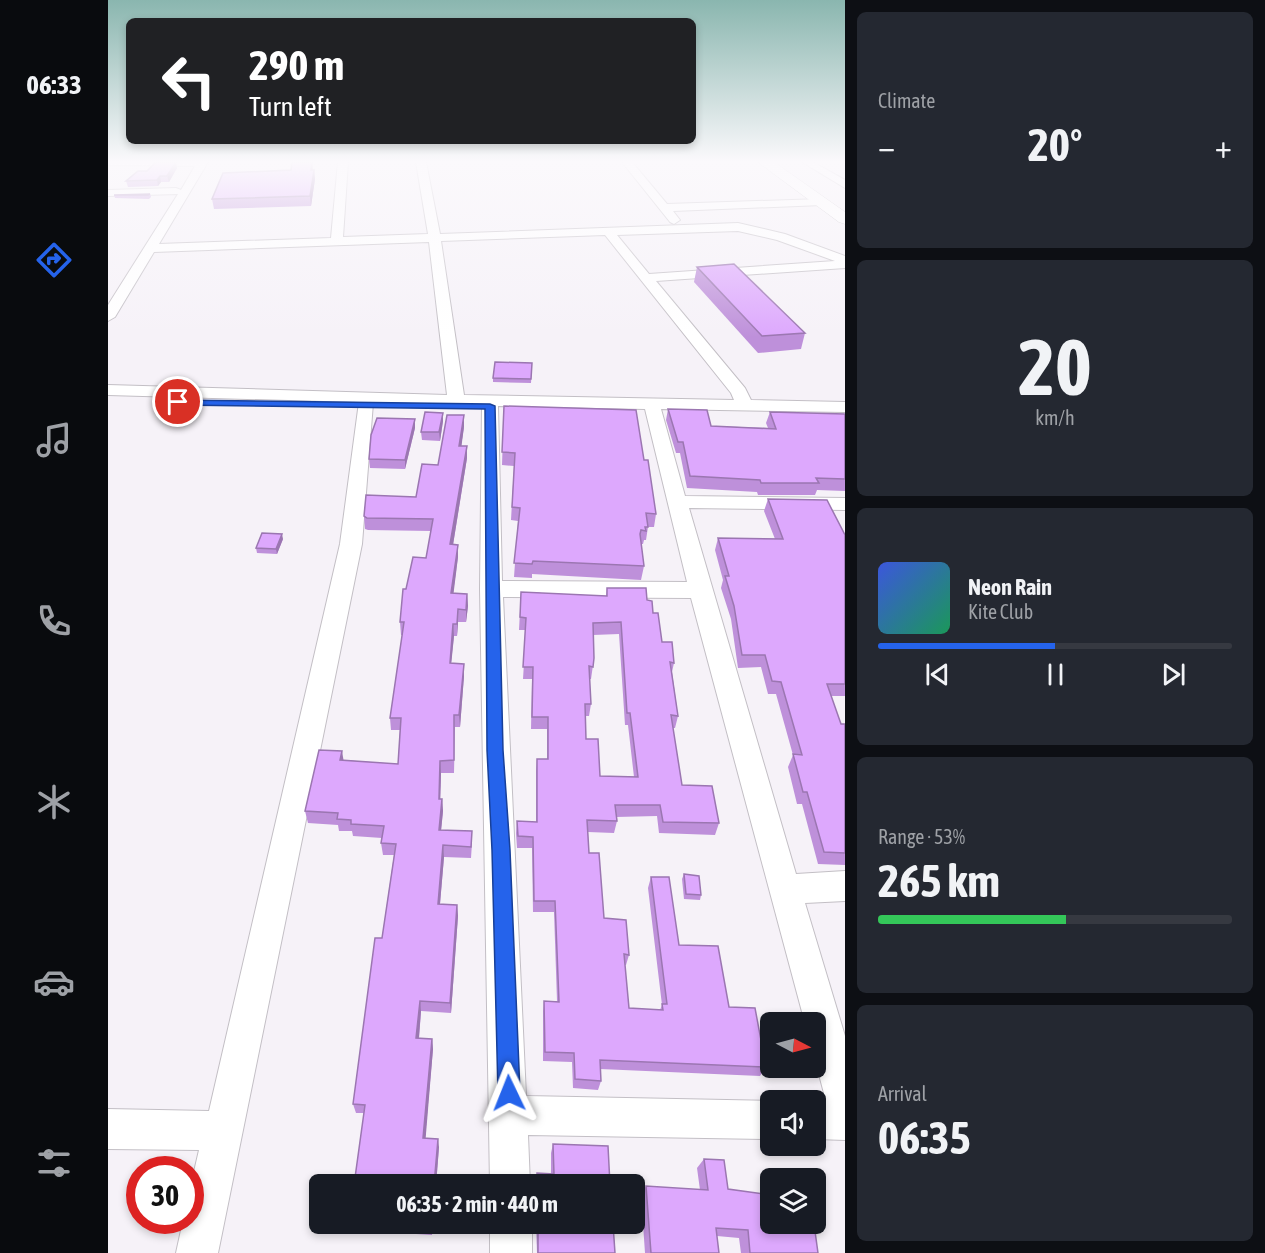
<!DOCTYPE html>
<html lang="en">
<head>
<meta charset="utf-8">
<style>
	:root { --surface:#171b24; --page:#242831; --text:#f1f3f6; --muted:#9ea1a6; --line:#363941; --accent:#2563eb }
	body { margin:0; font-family:"Asap Condensed",sans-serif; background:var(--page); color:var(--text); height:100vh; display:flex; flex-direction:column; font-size:22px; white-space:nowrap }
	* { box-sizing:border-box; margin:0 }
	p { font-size:20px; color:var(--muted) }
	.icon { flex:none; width:33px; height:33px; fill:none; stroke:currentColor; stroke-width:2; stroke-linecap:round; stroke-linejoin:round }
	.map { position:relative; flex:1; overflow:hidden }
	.details { display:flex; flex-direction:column; gap:12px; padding:12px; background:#0d0f14; width:420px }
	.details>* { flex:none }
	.hud { position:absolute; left:18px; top:18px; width:570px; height:126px; border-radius:9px; box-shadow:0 3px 9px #0003; background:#202124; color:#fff; overflow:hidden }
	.needle { width:39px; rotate:96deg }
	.fabs { position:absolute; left:652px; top:1012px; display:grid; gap:12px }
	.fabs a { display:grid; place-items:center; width:66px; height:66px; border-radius:9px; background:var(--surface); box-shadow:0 3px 9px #0003; font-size:30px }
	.speed { position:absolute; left:18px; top:1156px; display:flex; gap:12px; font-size:30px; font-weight:700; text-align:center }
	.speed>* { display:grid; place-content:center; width:78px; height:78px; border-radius:50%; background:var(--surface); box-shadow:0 3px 9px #0003; line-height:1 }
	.speed .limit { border:9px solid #d22; background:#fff; color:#111 }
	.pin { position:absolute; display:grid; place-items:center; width:51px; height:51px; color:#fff; margin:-26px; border:3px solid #fff; border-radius:50%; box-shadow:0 2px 6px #0007 }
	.me { position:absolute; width:66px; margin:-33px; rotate:358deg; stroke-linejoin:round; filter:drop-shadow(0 0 4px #0008) }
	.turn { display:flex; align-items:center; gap:21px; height:126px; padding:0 24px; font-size:27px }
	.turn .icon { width:78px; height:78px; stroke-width:2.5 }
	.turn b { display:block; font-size:42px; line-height:51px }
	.big { font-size:45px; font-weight:700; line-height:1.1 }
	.details .card { flex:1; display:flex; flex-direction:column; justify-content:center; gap:9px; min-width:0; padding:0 21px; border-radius:9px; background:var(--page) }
	.details .dial { align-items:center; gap:0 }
	.dial b { font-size:78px; line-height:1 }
	.song { display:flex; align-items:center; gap:18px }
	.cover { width:72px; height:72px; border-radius:9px; background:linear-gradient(135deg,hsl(230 70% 55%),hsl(150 70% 35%)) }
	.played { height:6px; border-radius:3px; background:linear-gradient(90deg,var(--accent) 50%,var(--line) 50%) }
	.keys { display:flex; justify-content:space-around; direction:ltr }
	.heat { display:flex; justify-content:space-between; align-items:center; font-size:33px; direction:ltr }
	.charge { height:9px; border-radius:4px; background:linear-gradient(90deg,#34c759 53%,var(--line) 0) }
	.trip { position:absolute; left:201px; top:1174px; width:336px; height:60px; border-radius:9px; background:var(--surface); box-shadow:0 3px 9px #0003; font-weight:700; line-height:60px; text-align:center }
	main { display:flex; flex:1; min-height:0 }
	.dock { display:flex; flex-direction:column; width:108px; justify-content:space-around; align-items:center; background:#090b0e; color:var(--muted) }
	.dock .icon { width:42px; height:42px }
	.dock .current { color:var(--accent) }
	.dock b { font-size:27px; color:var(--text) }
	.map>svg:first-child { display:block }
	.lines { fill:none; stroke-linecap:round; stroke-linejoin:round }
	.minor-casing { stroke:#c3bfc5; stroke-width:2 }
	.highway-casing { stroke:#c3bfc5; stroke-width:1 }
	.minor { fill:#fff; fill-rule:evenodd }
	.highway { fill:#fff; fill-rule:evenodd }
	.wall { fill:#be90da; fill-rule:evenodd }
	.shaded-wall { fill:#9b76b1 }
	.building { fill:#dda8fd; stroke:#9b76b1; stroke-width:1.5; fill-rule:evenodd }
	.route { fill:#2563eb; stroke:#184099; stroke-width:1.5 }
</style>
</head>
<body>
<main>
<nav class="dock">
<b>06:33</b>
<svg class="icon current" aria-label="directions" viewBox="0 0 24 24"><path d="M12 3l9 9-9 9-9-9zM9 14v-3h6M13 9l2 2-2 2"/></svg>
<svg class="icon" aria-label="music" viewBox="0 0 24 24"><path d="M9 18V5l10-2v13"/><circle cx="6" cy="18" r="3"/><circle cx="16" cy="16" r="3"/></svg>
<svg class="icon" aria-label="phone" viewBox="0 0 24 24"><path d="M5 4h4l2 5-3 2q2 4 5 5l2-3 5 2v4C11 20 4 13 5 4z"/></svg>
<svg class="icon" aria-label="climate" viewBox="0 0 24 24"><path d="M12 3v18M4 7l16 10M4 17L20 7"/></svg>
<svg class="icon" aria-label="car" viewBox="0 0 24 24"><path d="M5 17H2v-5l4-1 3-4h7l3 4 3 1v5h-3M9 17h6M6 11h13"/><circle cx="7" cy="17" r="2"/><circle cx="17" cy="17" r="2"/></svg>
<svg class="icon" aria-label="filters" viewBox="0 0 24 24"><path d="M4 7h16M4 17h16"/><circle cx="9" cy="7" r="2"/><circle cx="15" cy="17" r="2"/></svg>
</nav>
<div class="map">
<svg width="737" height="1253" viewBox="0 0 737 1253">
	<rect width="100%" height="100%" fill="#f6f2f8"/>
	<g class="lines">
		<defs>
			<g id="minor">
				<path d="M 0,162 L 100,162 L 51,244 L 223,238 L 230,162 L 240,162 L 235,237 L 320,234 L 308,162 L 318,162 L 332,234 L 630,223 L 677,234 L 737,256 L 737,268 L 548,281 L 637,388 L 643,400 L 737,402 L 737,412 L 553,409 L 577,496 L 737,498 L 737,510 L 581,508 L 688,874 L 737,871 L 737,901 L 697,903 L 737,1036 L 737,1140 L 708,1139 L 707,1101 L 718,1101 L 708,1063 L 708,1023 L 697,1023 L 583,598 L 395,597 L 418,1096 L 664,1101 L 663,1139 L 420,1135 L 422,1185 L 382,1185 L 372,589 L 374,406 L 265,403 L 254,544 L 110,1253 L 68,1253 L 75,1221 L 82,1221 L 82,1189 L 91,1150 L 0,1149 L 0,1109 L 101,1111 L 232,544 L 251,402 L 0,395 L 0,385 L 339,395 L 321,242 L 46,252 L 7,317 L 0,321 L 0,305 L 70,194 L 0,196 L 0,190 L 68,188 L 73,190 L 87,166 L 0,165 ZM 630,231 L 669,240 L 727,261 L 541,274 L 509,235 ZM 497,235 L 623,393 L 626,400 L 356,395 L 333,241 ZM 390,406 L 537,409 L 579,582 L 394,581 Z"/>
				<polygon points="514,162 524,162 559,204 714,199 720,202 714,205 565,211 572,220 566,224 562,222"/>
				<polygon points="694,162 705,162 737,180 737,188"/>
				<rect x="382" y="1224" width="42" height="29"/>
			</g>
			<polygon id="highway" points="650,162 666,162 737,212 737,224 731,222"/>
		</defs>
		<use href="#minor" class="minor-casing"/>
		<use href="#highway" class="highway-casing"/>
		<use href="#minor" class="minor"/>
		<use href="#highway" class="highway"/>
	</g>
	<g class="wall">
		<polygon points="184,162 205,162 205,170 206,170 207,179 203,206 106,209 104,199 183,170"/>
		<polygon points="69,168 61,182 53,182 50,186 20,187 18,181 39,171"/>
		<polygon points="42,194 43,197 41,199 7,198 6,195"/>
		<polygon points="589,267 697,333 693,349 650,353 586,282"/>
		<polygon points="424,363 423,383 385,382 385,378"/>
		<polygon points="396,406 536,460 548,514 546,527 540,527 538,540 536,540 535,544 533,544 536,566 533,580 424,574 424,578 406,577 410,521 403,520 406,466 394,465"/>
		<polygon points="560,409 603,426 660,428 658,423 662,412 737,414 737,491 709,490 707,495 650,495 649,492 579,488 572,453 568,453 558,420"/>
		<polygon points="335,413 335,421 332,441 314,440 313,432"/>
		<polygon points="356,427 353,446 359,458 345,545 350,545 350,557 345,593 359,594 360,606 358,622 350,622 349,636 346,636 343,663 356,664 356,676 352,727 347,727 346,773 333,773 332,799 334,799 335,811 333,830 364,843 363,858 336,857 332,904 349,905 350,916 343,1013 313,1011 311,1039 324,1039 325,1049 317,1138 331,1147 328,1185 246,1185 256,1113 248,1113 245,1104 274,938 286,855 275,855 273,843 274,838 245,836 244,831 231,831 230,825 200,823 197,811 235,760 290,764 292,730 283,730 282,718 294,635 293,635 292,622 298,589 318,558 323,531 260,530 257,529 256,516 308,497"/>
		<polygon points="307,428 297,469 262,468 261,459"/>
		<polygon points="660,499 737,535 737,696 723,696 733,724 737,724 737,865 710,864 694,804 689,804 680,767 685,755 668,694 660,694 653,667 630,668 623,619 613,588 615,580 607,550 610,538 667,539 656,511"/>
		<polygon points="175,539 169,554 149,553 148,548"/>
		<path d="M 499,588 L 539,600 L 545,613 L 554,642 L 566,663 L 564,672 L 570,716 L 567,728 L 565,728 L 574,785 L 611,823 L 607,835 L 551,833 L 549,816 L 508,817 L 509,821 L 506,833 L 480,832 L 481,853 L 496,918 L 521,955 L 518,965 L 517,965 L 521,1008 L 552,1010 L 554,1005 L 540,888 L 543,877 L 571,945 L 621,1007 L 658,1067 L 652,1076 L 492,1069 L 493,1081 L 490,1090 L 465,1088 L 464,1062 L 435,1061 L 435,1011 L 436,1001 L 449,1001 L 446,912 L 425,912 L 424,848 L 409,848 L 408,833 L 409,821 L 428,822 L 428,771 L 429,759 L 439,759 L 439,729 L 423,729 L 424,679 L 415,679 L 418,630 L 411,630 L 413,592 L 498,596 ZM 511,634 L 517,725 L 520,725 L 526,777 L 492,776 L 478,739 L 478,716 L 481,716 L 483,704 L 481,679 L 483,679 L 486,658 L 485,635 Z"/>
		<polygon points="576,874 593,895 592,900 576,899 574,879"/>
		<polygon points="445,1144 502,1185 428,1185 429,1173 443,1174 443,1153"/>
		<polygon points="596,1159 620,1189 710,1253 633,1253 631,1238 609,1236 611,1253 537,1253 533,1195 538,1186 592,1190 589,1168"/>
		<polygon points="241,1224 325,1224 324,1235 244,1230"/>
		<polygon points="428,1224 505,1224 507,1253 429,1253"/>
	</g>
	<g class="shaded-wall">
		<polygon points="68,162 69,168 61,182 59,176"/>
		<polygon points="206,170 207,179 203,206 202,196"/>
		<polygon points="52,176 53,182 50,186 49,180"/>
		<polygon points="335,413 335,421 332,441 331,432"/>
		<polygon points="356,415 356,427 352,457 351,446"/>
		<polygon points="307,419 307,428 297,469 297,460"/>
		<polygon points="359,446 359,458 343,557 342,544"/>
		<polygon points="174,534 175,539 169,554 168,549"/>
		<polygon points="350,545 350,557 344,606 343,593"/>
		<polygon points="359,594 360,606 358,622 358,610"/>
		<polygon points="350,609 350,622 349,636 349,624"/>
		<polygon points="345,624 346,636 342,676 342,663"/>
		<polygon points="356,664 356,676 352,727 351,715"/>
		<polygon points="234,751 236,763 232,760"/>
		<polygon points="332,761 333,773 332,811 331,799"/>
		<polygon points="334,799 335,811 332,841 331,830"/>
		<polygon points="335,845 336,857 331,915 330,904"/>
		<polygon points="349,905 350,916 343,1013 342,1003"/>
		<polygon points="312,1001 313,1011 310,1048 308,1038"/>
		<polygon points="324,1039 325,1049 317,1146 315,1138"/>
		<polygon points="330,1139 331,1147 328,1185 326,1185"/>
	</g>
	<g class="building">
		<polygon points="48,162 68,162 59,176 52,176 49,180 18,181 30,171 39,171"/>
		<polygon points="184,162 204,162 203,170 206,170 202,196 104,199 115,173 183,170"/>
		<polygon points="42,194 40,195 6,195"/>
		<polygon points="626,264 697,333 654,336 589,267"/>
		<polygon points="387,362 424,363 423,379 385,378"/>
		<polygon points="396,406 528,410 536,460 540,460 548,514 538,513 540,527 537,527 538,531 533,530 532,534 536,566 425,561 424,564 406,563 412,508 404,507 407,453 394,452"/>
		<polygon points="560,409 599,410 603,426 668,429 662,412 737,414 737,479 708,478 711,483 653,483 652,480 582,476 575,442 570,442"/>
		<polygon points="317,412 335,413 331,432 313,432"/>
		<polygon points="339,415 356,415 351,446 359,446 342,544 350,545 343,593 359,594 358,610 350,609 349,624 345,624 342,663 356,664 351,715 346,715 346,760 332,761 331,799 334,799 331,830 364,831 363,847 335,845 330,904 349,905 342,1003 312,1001 308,1038 324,1039 315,1138 330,1139 326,1185 246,1185 257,1105 245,1104 267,938 274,938 288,844 273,843 276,826 243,824 243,820 229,819 230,813 197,811 211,750 234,751 232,760 290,764 293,718 282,718 296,622 292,622 295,589 298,589 305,557 318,558 325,519 259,518 256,516 258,495 308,497 314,464 330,465"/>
		<polygon points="269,418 307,419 297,460 261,459 263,435"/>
		<polygon points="660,499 719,500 737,535 737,684 719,684 733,724 737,724 737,853 716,852 699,792 695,792 685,754 694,755 673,682 664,681 657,655 634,655 626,606 617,576 621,576 610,538 675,539"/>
		<polygon points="154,533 174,534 168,549 148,548"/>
		<path d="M 499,588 L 538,588 L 539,600 L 544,601 L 545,613 L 550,613 L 554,642 L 564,642 L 566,663 L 562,662 L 570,716 L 563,715 L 574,785 L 604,786 L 611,823 L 555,822 L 552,805 L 507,805 L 509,821 L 479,820 L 481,853 L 491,853 L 496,918 L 518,920 L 521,955 L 516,954 L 521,1008 L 555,1010 L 554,1004 L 559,1004 L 543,877 L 561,877 L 571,945 L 610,946 L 621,1007 L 647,1008 L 658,1067 L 492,1060 L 493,1081 L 467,1079 L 466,1053 L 437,1052 L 436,1001 L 451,1002 L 447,901 L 426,901 L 425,837 L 410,836 L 409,821 L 429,822 L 429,759 L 440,759 L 440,717 L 424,717 L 425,667 L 415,667 L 418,618 L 412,617 L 413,592 L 499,596 ZM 513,622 L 519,713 L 522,713 L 530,777 L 492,776 L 490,739 L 478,739 L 477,704 L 483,704 L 481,666 L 485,667 L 486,658 L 485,623 Z"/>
		<polygon points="576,874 591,876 593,895 578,894"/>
		<polygon points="445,1144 500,1146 502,1185 429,1185 429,1173 446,1174"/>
		<polygon points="596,1159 616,1160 620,1189 663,1195 663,1224 706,1224 710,1253 642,1253 640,1230 608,1228 611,1253 543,1253 538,1186 600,1190"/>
		<polygon points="241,1224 323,1224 323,1229"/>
		<polygon points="430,1224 505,1224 507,1253 430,1253"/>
	</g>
	<linearGradient id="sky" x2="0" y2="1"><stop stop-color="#8ab6af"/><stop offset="0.48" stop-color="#fbf9fc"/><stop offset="1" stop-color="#fbf9fc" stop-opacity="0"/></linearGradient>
	<rect width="737" height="337" fill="url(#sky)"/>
	<polygon class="route" points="67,400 382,404 387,406 395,750 402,850 412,1093 409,1101 401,1104 393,1101 390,1093 384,850 379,750 377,409 70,405 66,402"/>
</svg>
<div class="fabs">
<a><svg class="needle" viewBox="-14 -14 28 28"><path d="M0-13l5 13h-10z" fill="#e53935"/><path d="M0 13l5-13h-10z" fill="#9ea1a6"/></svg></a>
<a><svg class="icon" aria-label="sound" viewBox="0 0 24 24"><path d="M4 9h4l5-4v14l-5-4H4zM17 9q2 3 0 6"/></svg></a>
<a><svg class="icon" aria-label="layers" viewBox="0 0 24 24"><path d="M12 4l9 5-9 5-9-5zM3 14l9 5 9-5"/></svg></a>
</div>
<div class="speed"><div class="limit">30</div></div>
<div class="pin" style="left:70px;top:402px;background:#d93025"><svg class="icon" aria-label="arrive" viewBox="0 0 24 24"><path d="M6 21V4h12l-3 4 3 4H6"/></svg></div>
<svg class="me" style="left:401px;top:1093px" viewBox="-20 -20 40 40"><path d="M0-17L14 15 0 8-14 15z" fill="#2563eb" stroke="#fff" stroke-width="4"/></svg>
<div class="trip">06:35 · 2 min · 440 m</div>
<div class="hud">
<div class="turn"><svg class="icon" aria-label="left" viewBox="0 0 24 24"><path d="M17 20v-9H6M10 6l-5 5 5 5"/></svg><div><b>290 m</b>Turn left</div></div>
</div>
</div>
<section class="details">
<div class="card"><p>Climate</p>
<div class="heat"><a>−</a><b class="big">20°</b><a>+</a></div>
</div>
<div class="card dial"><b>20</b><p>km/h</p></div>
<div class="card">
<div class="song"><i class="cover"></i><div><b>Neon Rain</b><p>Kite Club</p></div></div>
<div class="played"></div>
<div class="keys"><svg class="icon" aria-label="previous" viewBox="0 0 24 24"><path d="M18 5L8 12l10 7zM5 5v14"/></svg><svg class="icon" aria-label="pause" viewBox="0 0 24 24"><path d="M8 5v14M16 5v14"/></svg><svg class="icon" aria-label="next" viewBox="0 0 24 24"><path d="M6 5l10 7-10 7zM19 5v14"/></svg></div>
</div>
<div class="card"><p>Range · 53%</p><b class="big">265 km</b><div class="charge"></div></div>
<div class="card"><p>Arrival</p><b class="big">06:35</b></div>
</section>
</main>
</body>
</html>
